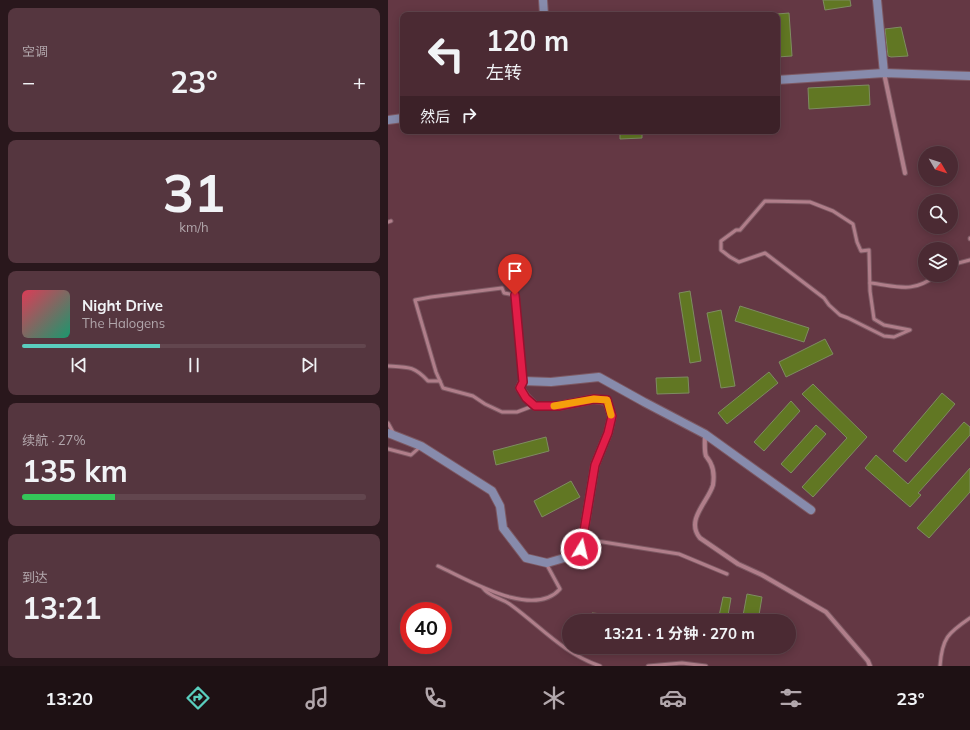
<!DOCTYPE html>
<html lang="zh">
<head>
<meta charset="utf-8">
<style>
	:root { --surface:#4b2a33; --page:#55363f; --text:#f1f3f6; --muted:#b2a7ac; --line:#62464e; --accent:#5acebe }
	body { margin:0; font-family:Mulish,"Noto Sans SC",sans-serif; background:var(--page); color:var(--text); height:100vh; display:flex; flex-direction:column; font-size:15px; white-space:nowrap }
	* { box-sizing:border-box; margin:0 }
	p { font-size:13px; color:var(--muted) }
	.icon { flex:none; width:22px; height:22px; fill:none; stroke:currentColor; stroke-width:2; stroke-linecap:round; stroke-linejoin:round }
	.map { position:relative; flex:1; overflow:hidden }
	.panel { display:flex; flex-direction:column; gap:8px; padding:8px; background:#29171c; width:388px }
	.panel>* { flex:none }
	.hud { position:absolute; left:12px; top:12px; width:380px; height:122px; border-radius:8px; box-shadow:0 2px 10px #0003,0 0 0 1px var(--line); background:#4b2a33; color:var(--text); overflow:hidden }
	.needle { width:26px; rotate:129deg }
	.tools { position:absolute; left:530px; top:146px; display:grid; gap:8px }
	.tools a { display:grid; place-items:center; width:40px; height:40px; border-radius:50%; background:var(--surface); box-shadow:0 2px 10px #0003,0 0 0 1px var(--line); font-size:20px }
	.speed { position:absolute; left:12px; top:602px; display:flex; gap:8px; font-size:20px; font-weight:700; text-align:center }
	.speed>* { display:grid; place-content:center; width:52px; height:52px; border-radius:50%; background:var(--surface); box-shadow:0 2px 10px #0003,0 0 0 1px var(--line); line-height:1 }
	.speed .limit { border:6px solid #d22; background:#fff; color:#111 }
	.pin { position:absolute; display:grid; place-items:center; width:34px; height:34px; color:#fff; margin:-41px -17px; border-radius:50% 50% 50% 0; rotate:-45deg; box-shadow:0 0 4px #0007 }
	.pin .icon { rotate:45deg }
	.me { position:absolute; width:44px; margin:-22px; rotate:9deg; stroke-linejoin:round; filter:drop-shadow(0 0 3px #0008) }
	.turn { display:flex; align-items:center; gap:14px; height:84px; padding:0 20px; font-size:18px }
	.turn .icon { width:52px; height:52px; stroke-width:2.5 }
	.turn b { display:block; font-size:28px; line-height:34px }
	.then { display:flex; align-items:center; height:38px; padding:0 20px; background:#0003; gap:8px; font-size:15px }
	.big { font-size:30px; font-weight:700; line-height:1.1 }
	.panel .widget { flex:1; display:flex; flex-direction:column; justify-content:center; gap:6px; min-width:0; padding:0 14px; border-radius:8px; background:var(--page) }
	.panel .dial { align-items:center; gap:0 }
	.dial b { font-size:52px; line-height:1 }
	.song { display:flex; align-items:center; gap:12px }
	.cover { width:48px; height:48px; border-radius:6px; background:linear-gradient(135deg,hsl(350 70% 55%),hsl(160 70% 35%)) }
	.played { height:4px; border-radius:2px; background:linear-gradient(90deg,var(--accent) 40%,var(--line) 40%) }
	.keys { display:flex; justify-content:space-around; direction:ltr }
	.heat { display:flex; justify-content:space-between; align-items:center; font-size:22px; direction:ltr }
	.charge { height:6px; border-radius:3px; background:linear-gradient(90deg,#34c759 27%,var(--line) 0) }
	.trip { position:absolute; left:174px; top:614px; width:234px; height:40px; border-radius:20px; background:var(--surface); box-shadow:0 2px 10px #0003,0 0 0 1px var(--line); font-weight:700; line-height:40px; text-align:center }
	.dock { display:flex; height:64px; justify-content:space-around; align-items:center; background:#1e1114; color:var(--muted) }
	.dock .icon { width:28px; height:28px }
	.dock .current { color:var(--accent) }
	.dock b { font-size:18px; color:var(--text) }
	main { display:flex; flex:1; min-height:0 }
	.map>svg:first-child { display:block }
	.building { fill:#617723; stroke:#7e8c61 }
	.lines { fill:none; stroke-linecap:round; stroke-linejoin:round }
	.lane-casing { stroke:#7c5862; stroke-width:5 }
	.street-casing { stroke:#7c5862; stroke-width:6 }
	.secondary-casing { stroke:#7c5862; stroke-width:10 }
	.lane { stroke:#b07e8a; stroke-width:3 }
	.street { stroke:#b07e8a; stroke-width:4 }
	.secondary { stroke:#878bac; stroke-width:8 }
	.route-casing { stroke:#92132f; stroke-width:10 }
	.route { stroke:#e11d48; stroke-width:7 }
	.slow { stroke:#f59e0b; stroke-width:7 }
</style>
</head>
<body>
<main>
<section class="panel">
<div class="widget"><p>空调</p>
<div class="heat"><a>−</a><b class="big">23°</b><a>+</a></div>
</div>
<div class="widget dial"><b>31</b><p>km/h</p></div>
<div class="widget">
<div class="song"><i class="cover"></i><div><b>Night Drive</b><p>The Halogens</p></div></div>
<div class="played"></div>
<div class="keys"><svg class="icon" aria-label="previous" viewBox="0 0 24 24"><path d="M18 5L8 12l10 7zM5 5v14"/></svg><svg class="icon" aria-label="pause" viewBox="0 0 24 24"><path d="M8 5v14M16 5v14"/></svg><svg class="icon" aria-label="next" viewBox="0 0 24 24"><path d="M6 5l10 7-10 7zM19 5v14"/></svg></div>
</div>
<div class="widget"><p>续航 · 27%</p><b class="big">135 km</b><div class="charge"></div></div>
<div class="widget"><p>到达</p><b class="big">13:21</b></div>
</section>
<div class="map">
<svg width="582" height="666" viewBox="0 0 582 666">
	<rect width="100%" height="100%" fill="#643844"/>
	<g class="building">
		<polygon points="435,0 462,0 463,6 437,10"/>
		<polygon points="401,13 404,56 389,57 389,14"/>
		<polygon points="513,27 520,56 503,57 500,56 497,29"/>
		<polygon points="481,85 482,105 421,109 420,88"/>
		<polygon points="232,131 254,131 254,138 232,139"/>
		<polygon points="302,291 313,361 302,363 291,293"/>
		<polygon points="352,306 421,328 416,342 347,321"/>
		<polygon points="333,310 347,386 333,388 319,313"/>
		<polygon points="437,339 445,354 398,377 391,362"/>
		<polygon points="381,372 390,383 339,424 330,413"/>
		<polygon points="300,377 301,393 269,394 268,378"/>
		<polygon points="425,384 479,437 425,497 414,487 459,438 414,394"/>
		<polygon points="554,393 567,404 518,462 505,451"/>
		<polygon points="403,401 412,411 376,451 366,442"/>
		<polygon points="576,422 582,427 582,435 530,493 533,495 522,507 477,468 488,455 520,484"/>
		<polygon points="428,425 438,434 403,473 393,464"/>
		<polygon points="158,437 161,451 108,465 105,451"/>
		<polygon points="582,468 582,492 541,538 529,528"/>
		<polygon points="183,481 192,497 154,517 146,501"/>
		<polygon points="359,594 374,597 370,621 354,621"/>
		<polygon points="335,597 343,598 339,621 330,621"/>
		<polygon points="204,613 235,616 234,621 203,621"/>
	</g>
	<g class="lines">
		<defs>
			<g id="lane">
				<polygon points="377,201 422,202 445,211 465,224 469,242 473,251 481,250 482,291 486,319 496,325 522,330 506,337 496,336 460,318 452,315 441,305 436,298 377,253 351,262 342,257 333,250 333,241 348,230 352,230"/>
				<polyline points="0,222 3,221"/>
				<polyline points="582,238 582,239"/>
				<polyline points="563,265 582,260"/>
				<path d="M 482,283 C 510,286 524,294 549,275"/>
				<path d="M 0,366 C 20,367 26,366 40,381 L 52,381"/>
				<polyline points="135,380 127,295 116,293 114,288 43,297 27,300 48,372 55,388 85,396 97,404 114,412 129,412 145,406"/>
				<polyline points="0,423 6,434"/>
				<polyline points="0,449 23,455 32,447"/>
				<polyline points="196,539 291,554 339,574"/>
				<path d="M 50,566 C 79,579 145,620 172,589 L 159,565"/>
				<path d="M 95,588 C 101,597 114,598 123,605 C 152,626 176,654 212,666"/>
				<polyline points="260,666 294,663 318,666"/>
				<path d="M 552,666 C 554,638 560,633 582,618"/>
			</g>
			<g id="street">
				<polyline points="496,73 517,173"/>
				<path d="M 317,434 C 317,441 316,450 318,456 C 320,459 322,461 323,464 C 326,470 326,478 325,485 C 320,502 297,520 312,538 L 350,564 L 374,575 L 438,612 L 480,661 L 482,666"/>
			</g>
			<g id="secondary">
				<polyline points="155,0 156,15"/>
				<polyline points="489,0 496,73"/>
				<polyline points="389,80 496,73 582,76"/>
				<polyline points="0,120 15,118"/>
				<polyline points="0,433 33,446 104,491 112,506 115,528 138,558 159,563 183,556 193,549 207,465 220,433 224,416 219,401 206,399 171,406 147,406 138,397 132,388 135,381 163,382 211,377 256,402 317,434 423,510"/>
			</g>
		</defs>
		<use href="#lane" class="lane-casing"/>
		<use href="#street" class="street-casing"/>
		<use href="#secondary" class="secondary-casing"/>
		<use href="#lane" class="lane"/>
		<use href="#street" class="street"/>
		<use href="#secondary" class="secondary"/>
	</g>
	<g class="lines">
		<defs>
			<polyline id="route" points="127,295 135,382 132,388 138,398 147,406 171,406 206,399 219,400 224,416 220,433 207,465 193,549"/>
		</defs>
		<use href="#route" class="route-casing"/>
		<use href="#route" class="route"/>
		<polyline class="slow" points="166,406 206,399 219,400 223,415"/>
	</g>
</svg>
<div class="tools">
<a><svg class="needle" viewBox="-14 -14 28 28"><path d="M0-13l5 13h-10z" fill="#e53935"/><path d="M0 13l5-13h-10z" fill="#b2a7ac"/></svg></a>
<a><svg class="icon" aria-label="search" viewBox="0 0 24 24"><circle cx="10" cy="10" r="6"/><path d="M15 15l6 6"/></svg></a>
<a><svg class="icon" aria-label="layers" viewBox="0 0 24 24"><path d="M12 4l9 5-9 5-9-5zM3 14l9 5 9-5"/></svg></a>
</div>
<div class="speed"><div class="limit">40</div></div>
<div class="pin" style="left:127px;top:295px;background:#d93025"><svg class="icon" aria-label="arrive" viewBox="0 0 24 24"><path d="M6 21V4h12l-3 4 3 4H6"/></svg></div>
<svg class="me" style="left:193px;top:549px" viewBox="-20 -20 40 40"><circle r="17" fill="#e11d48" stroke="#fff" stroke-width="3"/><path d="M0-11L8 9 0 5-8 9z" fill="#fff"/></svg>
<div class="trip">13:21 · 1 分钟 · 270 m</div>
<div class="hud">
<div class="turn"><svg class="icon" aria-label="left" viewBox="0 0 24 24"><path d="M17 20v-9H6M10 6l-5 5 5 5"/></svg><div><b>120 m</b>左转</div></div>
<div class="then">然后<svg class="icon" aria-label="right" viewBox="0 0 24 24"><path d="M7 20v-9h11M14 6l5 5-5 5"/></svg></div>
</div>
</div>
</main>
<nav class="dock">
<b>13:20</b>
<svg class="icon current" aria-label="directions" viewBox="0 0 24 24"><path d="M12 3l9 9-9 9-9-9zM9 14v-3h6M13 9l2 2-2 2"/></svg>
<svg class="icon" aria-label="music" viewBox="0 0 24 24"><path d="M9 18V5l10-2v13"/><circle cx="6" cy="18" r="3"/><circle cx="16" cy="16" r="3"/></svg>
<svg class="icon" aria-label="phone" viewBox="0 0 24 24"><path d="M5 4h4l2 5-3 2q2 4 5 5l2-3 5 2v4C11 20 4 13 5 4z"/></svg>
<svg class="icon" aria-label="climate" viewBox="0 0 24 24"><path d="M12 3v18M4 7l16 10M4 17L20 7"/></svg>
<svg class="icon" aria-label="car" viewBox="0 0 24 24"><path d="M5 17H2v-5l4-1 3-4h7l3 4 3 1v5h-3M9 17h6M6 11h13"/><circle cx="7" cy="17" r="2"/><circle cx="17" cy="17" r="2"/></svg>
<svg class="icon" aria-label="filters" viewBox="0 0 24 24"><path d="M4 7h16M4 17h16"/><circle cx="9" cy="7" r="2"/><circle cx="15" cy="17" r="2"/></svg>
<b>23°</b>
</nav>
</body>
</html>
